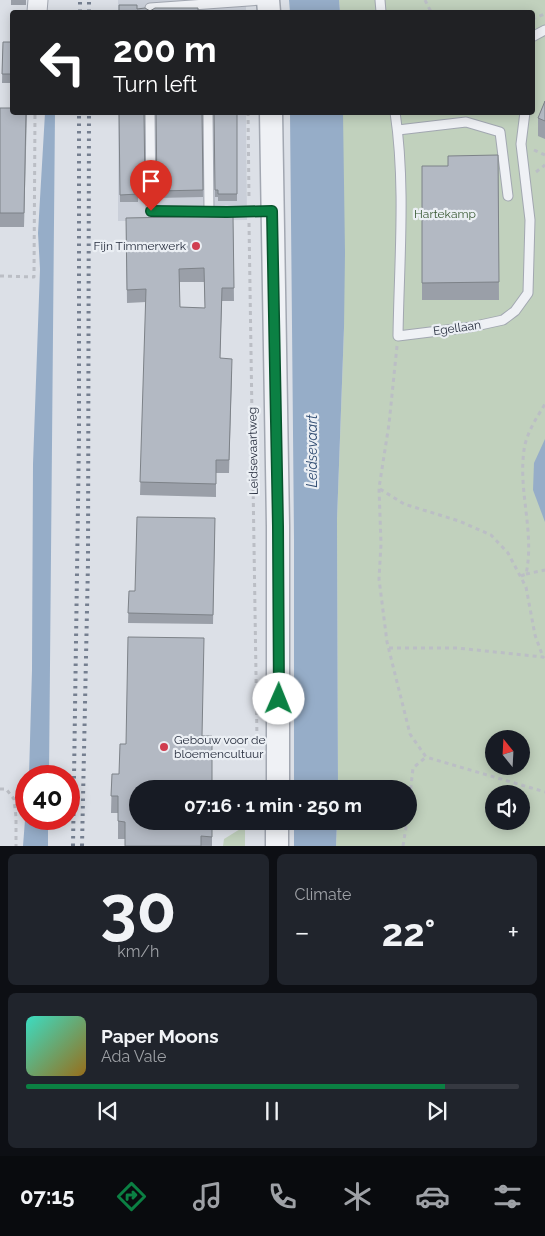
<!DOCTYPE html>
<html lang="en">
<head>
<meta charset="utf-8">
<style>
	:root { --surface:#171b24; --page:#20242c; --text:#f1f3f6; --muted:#9ea1a6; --line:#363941; --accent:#0b8043 }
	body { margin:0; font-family:Raleway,sans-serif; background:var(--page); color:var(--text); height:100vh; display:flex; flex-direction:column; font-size:19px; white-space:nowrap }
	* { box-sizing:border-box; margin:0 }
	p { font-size:16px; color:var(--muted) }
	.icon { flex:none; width:28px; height:28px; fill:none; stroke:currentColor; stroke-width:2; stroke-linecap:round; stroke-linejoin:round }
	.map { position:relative; height:846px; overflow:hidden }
	.sheet { display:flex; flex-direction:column; gap:8px; padding:8px; background:#0d0f14; flex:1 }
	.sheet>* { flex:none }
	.guide { position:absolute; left:10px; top:10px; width:525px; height:105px; border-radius:5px; box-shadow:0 2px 12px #0003; background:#202124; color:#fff; overflow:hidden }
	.needle { width:32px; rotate:342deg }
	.buttons { position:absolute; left:485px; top:730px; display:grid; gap:10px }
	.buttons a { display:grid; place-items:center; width:45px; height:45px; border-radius:50%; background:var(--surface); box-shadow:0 2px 12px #0003; font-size:25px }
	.speed { position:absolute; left:15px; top:765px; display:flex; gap:10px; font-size:25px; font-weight:700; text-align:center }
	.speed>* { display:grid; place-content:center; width:65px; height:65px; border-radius:50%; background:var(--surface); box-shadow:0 2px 12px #0003; line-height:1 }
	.speed .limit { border:8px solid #d22; background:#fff; color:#111 }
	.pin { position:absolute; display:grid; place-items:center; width:42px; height:42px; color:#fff; margin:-51px -21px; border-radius:50% 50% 50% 0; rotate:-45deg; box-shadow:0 0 5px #0007 }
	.pin .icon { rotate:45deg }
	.me { position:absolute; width:55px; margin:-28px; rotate:1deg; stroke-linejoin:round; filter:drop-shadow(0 0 4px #0008) }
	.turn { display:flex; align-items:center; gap:18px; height:105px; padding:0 20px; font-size:22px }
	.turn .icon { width:65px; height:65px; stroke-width:2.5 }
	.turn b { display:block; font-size:35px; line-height:42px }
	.big { font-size:38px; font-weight:700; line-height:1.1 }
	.sheet .widget { flex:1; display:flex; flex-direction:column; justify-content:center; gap:8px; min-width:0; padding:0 18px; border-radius:8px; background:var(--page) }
	.sheet .dial { align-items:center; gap:0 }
	.dial b { font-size:65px; line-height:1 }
	.song { display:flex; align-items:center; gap:15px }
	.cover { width:60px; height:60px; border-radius:8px; background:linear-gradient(135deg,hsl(170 70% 55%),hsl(40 70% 35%)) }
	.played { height:5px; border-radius:2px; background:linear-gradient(90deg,var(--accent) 85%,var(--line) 85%) }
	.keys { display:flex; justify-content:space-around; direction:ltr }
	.heat { display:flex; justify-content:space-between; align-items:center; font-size:28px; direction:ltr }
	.sheet .tiles { flex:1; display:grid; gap:8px; grid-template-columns:1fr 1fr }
	.widget:last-child { grid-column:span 2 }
	.trip { position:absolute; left:129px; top:780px; width:288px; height:50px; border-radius:25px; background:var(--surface); box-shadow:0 2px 12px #0003; font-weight:700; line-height:50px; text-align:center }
	.dock { display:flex; height:80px; justify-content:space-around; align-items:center; background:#090b0e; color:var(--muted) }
	.dock .icon { width:35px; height:35px }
	.dock .selected { color:var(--accent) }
	.dock b { font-size:22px; color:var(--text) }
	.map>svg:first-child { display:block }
	.built { fill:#cacfd9 }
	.green { fill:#c1d1bd; fill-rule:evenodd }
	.water { fill:#96adc8 }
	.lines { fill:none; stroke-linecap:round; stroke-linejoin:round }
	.service-casing { stroke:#a2a7b1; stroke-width:11 }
	.minor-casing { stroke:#a2a7b1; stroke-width:21 }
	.tertiary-casing { stroke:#a2a7b1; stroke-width:25 }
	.path { stroke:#bbbec5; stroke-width:3; stroke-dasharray:4 4; stroke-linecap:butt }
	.service { stroke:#eff1f5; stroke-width:9 }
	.minor { stroke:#eff1f5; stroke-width:19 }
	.tertiary { stroke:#eff1f5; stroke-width:22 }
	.rail { stroke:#757f90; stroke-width:4; stroke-dasharray:2.5 5; stroke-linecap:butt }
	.wall { fill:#9a9fa8; fill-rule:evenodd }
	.building { fill:#b3b9c3; stroke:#7d8288; fill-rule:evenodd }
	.route-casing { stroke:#07532c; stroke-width:12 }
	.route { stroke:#0b8043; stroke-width:9 }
	.poi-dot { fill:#d03d4f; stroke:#ebeff4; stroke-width:2 }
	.labels { text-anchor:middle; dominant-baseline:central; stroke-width:4.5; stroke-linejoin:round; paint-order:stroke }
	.park-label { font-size:12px; fill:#395933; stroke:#ebeff4 }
	.poi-label { font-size:12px; fill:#262d3d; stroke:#ebeff4; text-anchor:end }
	.street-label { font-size:12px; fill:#262d3d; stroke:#ebeff4 }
	.water-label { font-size:14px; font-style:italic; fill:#2f4b71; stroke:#ebeff4 }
</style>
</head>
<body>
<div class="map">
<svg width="545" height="846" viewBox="0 0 545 846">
	<rect width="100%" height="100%" fill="#dce0e7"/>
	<g class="built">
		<rect x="118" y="0" width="128" height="12"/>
		<polygon points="118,113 246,113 247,220 118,221"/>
	</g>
	<g class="green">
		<path d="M 339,0 L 545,0 L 545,846 L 336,846 L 337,821 L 408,821 L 408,789 L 338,789 L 337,520 L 344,328 L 342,113 L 532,112 L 532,12 L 340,12 ZM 494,739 L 521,739 L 521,766 L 494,766 ZM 494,794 L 521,794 L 521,821 L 494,821 Z"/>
		<polygon points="245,826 245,846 223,846 224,839"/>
	</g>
	<g class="water">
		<polygon points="289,0 339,0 340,12 290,12"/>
		<polygon points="55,112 49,776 29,776 32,670 33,464 40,269 38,233 45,113"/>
		<polygon points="290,113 343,113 345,253 344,328 337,520 338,789 294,789 294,539"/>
		<polygon points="545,439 545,522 533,490 534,463"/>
		<polygon points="26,807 26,819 48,819 48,846 23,846"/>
		<polygon points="294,821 337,821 336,846 294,846"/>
	</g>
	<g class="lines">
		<defs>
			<g id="service">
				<polyline points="380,0 381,12"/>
				<polyline points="150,12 150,8 262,0"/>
				<polyline points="532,37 545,30"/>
				<polyline points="150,112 151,211 227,212 272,211"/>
				<polyline points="208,112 209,211"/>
				<path d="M 395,112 C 406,185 399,263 398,336 L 471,327 L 503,320 L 515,311 L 528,293 L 530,220 L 521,144 L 525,112"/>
				<polyline points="398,130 466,122 500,132 508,196"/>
			</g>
			<polyline id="minor" points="37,12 38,0"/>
			<g id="tertiary">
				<polyline points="268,0 269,12"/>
				<polyline points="271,112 278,526 278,789"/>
				<polyline points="277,846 277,821"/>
			</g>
		</defs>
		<use href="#service" class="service-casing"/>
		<use href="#minor" class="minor-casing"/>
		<use href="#tertiary" class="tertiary-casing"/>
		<g class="path">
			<polyline points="425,0 431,12"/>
			<polyline points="532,19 545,14"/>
			<polyline points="248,112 249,199"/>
			<polyline points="534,150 545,155"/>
			<polyline points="536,172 545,165"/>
			<polyline points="249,223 257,739"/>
			<polyline points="0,276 34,277 35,112"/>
			<polyline points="397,346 389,424 379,488 381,544 379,579 387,642 410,734 426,757 545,792"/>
			<polyline points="380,489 404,504 459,521 491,535 508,553 526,587 535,635 543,657"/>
			<polyline points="526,574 545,570"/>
			<path d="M 521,576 L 526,574 C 535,533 518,492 524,450 C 526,434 537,417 545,404"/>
			<polyline points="389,648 457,648 543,657 545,659"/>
			<polyline points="0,789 6,789 14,799 16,817 16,846"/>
			<polyline points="408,813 413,768 426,757"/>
			<polyline points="403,846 407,821"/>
		</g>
		<use href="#service" class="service"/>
		<use href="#minor" class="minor"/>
		<use href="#tertiary" class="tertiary"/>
		<g class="rail">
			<polyline points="80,12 80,0"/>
			<polyline points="89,12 89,0"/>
			<polyline points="73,846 79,437 79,112"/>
			<polyline points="82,846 88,563 89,112"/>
		</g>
	</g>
	<g class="wall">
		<rect x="11" y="0" width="15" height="5"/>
		<polygon points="3,42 12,42 12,83 2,83"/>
		<polygon points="545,101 545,139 538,136 538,118"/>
		<polygon points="0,108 27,112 24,227 0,227"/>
		<polygon points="119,112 144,112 145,198 138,198 138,202 120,202"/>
		<polygon points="156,112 202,112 203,197 157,198"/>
		<polygon points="214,112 237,112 237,201 218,201 218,197 215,197"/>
		<polygon points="498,155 499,300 422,300 422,166 448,166"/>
		<path d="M 233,216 L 234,301 L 222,301 L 220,358 L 232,372 L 229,473 L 216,473 L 216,497 L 140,495 L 146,302 L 127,303 L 126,218 ZM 180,282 L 204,282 L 205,308 L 180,307 Z"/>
		<polygon points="215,518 213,624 128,623 129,591 135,591"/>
		<polygon points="202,736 212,821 212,846 125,846 125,839 118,839 118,813 111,813 112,774 119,774 126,744"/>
	</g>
	<g class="building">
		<polygon points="119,5 137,5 137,9 145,8 150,11 155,8 198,8 198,11 236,11 236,12 119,12"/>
		<polygon points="3,42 12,42 12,74 2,74"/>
		<polygon points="545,101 545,121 538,118"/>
		<polygon points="0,108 12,108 12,112 26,112 24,213 0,213"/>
		<polygon points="119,112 144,112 145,191 138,191 138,194 120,195"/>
		<polygon points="156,112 202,112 203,190 157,191"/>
		<polygon points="214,112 237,112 237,194 218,194 218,190 215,190"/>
		<polygon points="498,155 499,282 422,283 422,166 448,166 448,156"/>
		<path d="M 233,216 L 234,288 L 222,288 L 220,358 L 232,359 L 229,460 L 216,460 L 216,484 L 140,482 L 146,289 L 127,290 L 126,218 ZM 204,268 L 205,308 L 180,307 L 179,269 Z"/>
		<polygon points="137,517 215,518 213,615 128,613 129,591 135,591"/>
		<polygon points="128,637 204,638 202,736 212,736 212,789 138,789 138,821 212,821 212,837 201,836 201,846 125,846 125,822 118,821 118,796 111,796 112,774 119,774 120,744 126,744"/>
	</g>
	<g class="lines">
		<defs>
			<polyline id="route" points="151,211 227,212 272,211 278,526 279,699"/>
		</defs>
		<use href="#route" class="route-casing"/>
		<use href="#route" class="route"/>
	</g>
	<g class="poi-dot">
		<circle cx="196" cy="246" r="5"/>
		<circle cx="164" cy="747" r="5"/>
	</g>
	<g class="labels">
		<g class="park-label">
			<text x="445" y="214">Hartekamp</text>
		</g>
		<g class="poi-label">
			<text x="186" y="246">Fijn Timmerwerk</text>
			<text x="174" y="740" text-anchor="start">Gebouw voor de<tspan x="174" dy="14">bloemencultuur</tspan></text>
		</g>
		<g class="street-label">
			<text transform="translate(457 328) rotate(-8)">Egellaan</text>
			<text transform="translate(253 451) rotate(-91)">Leidsevaartweg</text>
		</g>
		<g class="water-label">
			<text transform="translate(312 451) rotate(-90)">Leidsevaart</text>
		</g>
	</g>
</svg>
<div class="buttons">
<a><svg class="needle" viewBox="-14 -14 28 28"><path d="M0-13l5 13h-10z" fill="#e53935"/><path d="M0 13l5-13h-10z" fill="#9ea1a6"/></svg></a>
<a><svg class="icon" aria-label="sound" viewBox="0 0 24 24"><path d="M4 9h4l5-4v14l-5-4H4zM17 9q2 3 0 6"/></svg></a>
</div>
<div class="speed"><div class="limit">40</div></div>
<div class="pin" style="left:151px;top:211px;background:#d93025"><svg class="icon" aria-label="arrive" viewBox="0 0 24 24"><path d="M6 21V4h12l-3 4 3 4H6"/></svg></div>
<svg class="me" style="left:279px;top:699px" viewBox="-20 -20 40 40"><circle r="19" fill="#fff"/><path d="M0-13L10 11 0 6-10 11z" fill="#0b8043"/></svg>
<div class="trip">07:16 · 1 min · 250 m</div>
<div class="guide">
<div class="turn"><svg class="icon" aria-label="left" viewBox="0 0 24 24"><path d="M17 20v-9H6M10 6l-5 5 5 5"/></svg><div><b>200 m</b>Turn left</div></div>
</div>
</div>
<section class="sheet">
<div class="tiles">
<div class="widget dial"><b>30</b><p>km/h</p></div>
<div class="widget"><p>Climate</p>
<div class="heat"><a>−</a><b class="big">22°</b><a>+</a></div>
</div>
<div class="widget">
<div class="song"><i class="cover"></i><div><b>Paper Moons</b><p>Ada Vale</p></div></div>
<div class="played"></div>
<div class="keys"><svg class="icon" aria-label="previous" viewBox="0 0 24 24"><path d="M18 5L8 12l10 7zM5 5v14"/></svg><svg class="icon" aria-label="pause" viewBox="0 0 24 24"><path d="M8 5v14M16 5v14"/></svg><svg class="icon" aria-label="next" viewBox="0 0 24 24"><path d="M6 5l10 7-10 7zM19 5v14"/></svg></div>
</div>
</div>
</section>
<nav class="dock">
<b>07:15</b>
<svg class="icon selected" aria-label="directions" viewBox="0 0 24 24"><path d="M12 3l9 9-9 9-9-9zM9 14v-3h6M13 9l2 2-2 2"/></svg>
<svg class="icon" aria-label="music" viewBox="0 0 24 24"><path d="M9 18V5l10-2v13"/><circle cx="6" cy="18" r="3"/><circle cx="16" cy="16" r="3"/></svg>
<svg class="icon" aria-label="phone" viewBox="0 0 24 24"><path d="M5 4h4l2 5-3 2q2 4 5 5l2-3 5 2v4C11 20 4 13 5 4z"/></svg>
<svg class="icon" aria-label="climate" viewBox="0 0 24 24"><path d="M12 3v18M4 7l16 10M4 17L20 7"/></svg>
<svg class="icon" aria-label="car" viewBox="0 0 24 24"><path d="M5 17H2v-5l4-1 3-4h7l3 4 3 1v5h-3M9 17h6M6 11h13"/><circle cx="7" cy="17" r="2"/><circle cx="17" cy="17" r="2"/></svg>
<svg class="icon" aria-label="filters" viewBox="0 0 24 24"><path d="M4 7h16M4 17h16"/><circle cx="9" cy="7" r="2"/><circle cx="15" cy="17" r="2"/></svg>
</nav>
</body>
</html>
